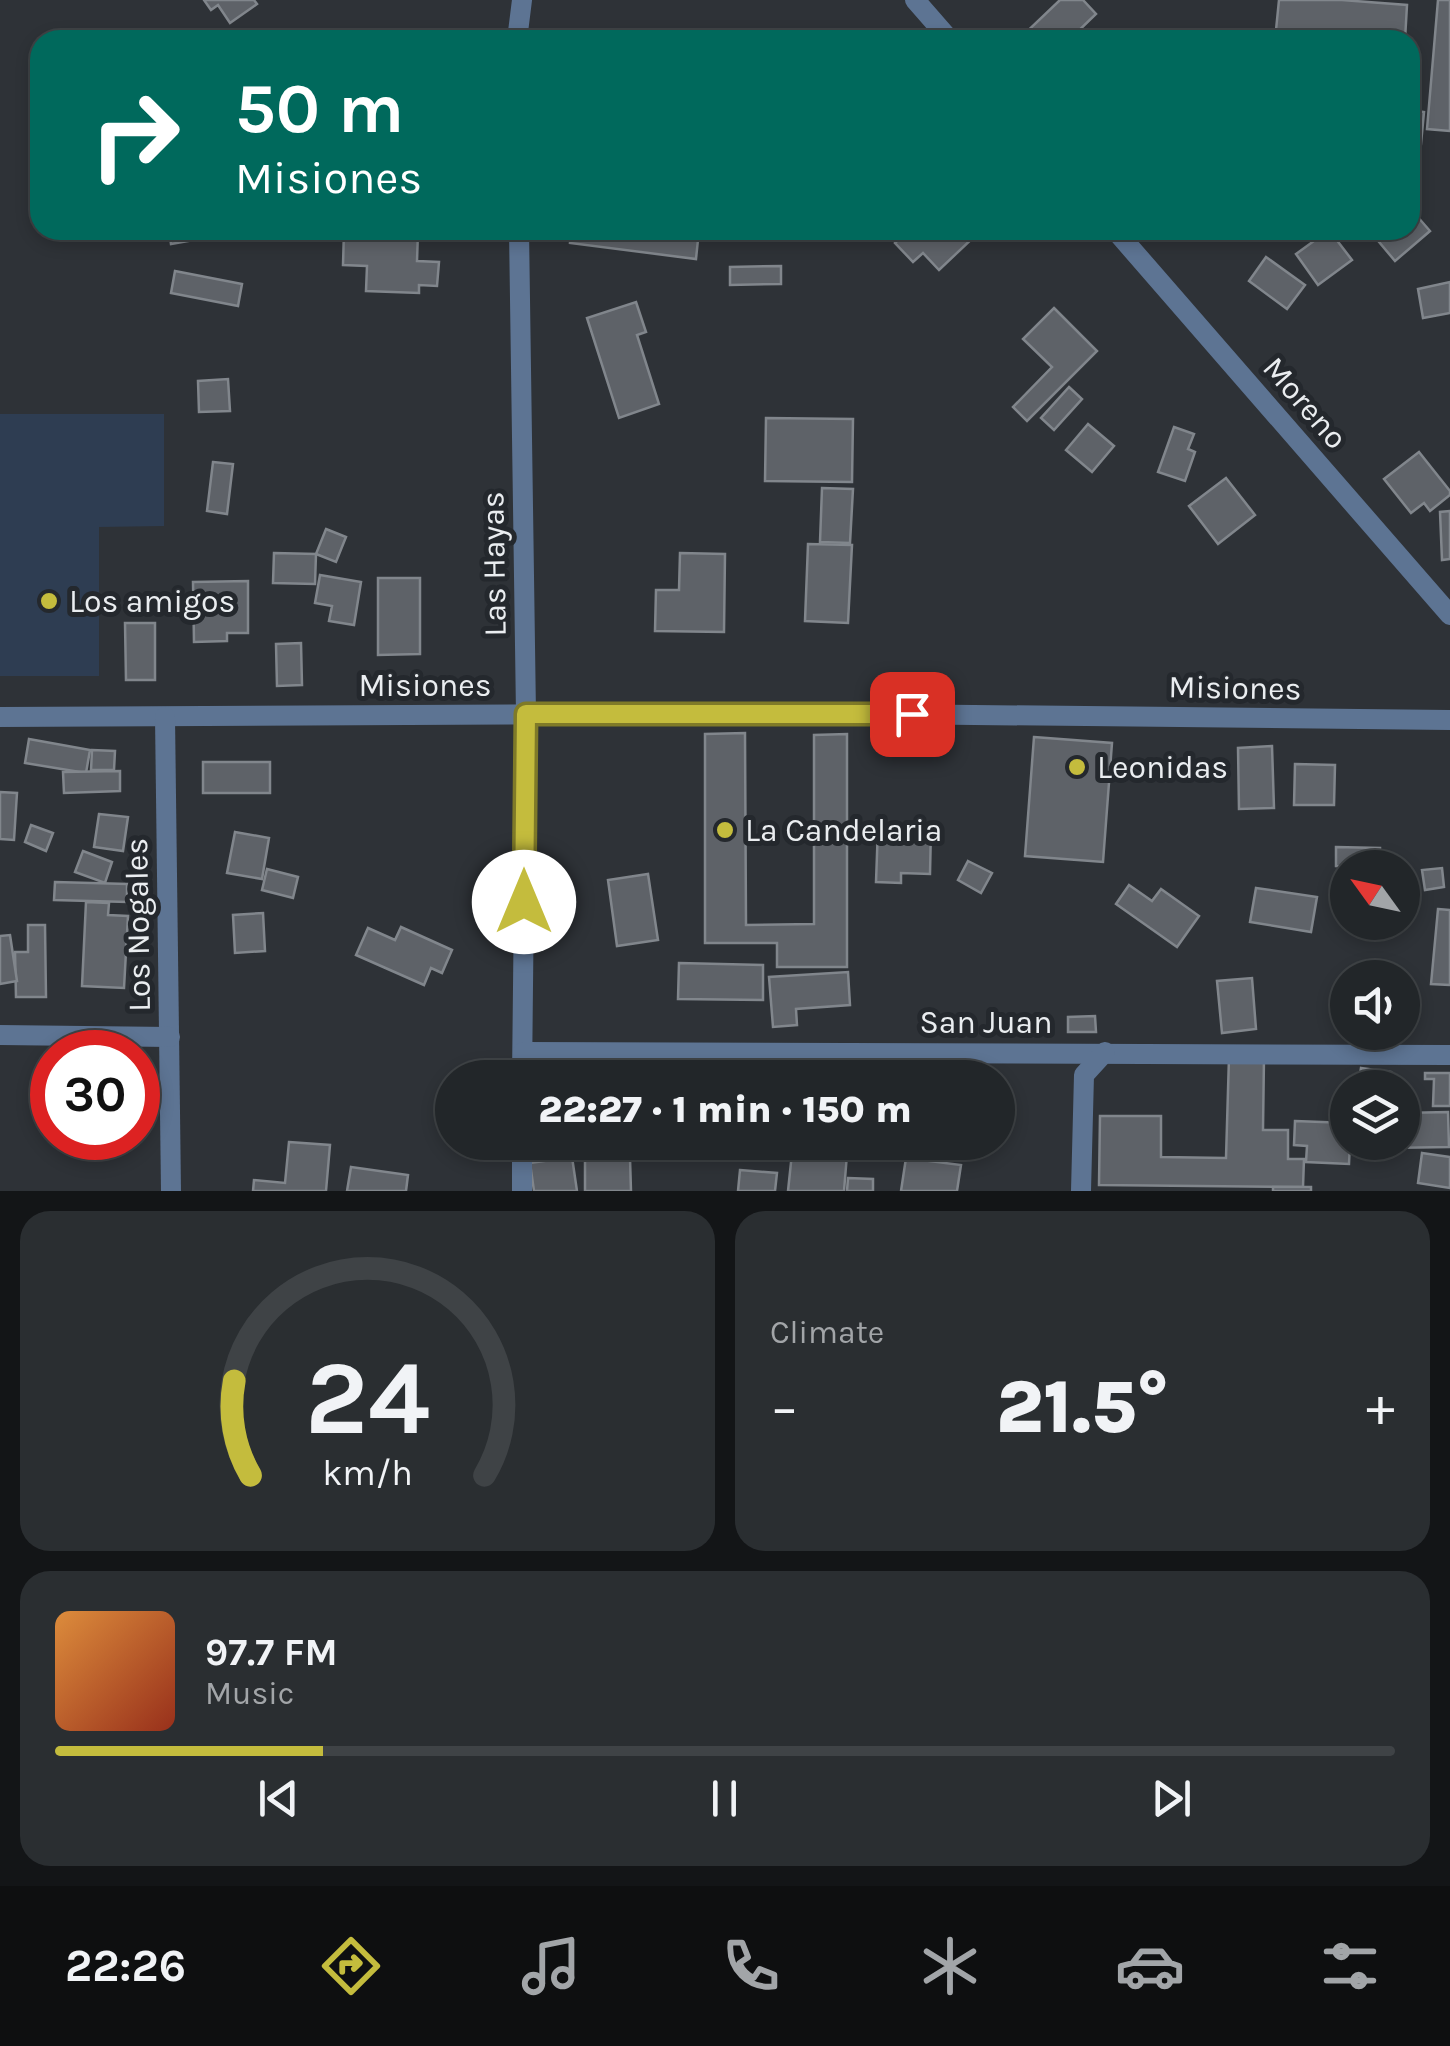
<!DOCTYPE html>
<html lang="en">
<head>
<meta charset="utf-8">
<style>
	:root { --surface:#222629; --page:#2a2e31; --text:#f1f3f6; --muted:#a2a5a8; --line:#3f4346; --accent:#c4bc3d }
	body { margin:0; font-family:Karla,sans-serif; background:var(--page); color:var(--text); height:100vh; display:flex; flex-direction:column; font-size:38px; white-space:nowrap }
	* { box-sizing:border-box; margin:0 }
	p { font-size:32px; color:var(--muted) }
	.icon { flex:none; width:55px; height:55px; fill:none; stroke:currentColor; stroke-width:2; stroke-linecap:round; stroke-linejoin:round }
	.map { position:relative; height:1191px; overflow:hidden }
	.panel { display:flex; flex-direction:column; gap:20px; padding:20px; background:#131517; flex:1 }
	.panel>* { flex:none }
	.banner { position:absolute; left:30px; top:30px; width:1390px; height:210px; border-radius:30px; box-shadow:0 5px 15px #0003,0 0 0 2px var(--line); background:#00695c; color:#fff; overflow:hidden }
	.needle { width:65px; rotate:303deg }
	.buttons { position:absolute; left:1330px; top:850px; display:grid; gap:20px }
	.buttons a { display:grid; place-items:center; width:90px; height:90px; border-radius:50%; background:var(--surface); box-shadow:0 5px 15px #0003,0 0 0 2px var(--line); font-size:50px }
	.speed { position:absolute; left:30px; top:1030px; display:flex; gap:20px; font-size:50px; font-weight:700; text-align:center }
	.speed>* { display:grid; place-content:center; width:130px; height:130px; border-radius:50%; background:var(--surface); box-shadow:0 5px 15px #0003,0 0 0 2px var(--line); line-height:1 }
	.speed .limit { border:15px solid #d22; background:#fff; color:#111 }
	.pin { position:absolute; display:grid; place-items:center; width:85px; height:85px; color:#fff; margin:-42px; border-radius:20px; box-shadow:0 5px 15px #0006 }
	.me { position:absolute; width:110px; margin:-55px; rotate:0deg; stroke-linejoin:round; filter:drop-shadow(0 0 8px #0008) }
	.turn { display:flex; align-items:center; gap:35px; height:210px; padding:0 40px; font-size:45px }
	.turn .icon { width:130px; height:130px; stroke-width:2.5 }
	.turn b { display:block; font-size:70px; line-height:85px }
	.big { font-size:75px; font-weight:800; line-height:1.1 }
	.panel .card { flex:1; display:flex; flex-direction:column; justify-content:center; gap:15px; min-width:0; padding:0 35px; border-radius:30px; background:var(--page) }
	.panel .dial { align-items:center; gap:0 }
	.dial svg { height:260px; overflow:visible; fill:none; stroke:var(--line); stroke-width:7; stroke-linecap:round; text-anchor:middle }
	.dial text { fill:var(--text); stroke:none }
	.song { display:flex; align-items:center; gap:30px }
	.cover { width:120px; height:120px; border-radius:15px; background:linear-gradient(135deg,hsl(30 70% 55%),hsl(10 70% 35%)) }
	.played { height:10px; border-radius:5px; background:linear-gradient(90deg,var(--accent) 20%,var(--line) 20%) }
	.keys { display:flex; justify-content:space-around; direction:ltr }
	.heat { display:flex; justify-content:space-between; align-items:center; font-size:55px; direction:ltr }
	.panel .tiles { flex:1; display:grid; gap:20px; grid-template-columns:1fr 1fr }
	.card:last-child { grid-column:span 2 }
	.trip { position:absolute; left:435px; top:1060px; width:580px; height:100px; border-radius:50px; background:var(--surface); box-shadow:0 5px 15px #0003,0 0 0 2px var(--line); font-weight:800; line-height:100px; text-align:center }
	.menu { display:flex; height:160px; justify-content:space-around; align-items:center; background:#0e0f10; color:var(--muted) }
	.menu .icon { width:70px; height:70px }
	.menu .on { color:var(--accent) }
	.menu b { font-size:45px; color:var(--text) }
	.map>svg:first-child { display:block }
	.green { fill:#2e3d52 }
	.building { fill:#5e6268; stroke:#81868c; stroke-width:2.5 }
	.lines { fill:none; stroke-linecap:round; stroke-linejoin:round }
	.street { stroke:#5d7493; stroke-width:20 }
	.route-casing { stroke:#7f7a28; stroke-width:25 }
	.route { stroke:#c4bc3d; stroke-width:18 }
	.poi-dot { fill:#c4bc3d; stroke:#24282d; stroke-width:4 }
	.labels { text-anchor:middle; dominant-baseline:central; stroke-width:10; stroke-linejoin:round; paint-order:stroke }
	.street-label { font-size:32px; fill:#eaedf0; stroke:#24282d }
	.poi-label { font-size:32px; fill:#eaedf0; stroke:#24282d; text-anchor:start }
</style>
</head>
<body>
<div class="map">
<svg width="1450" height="1191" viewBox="0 0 1450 1191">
	<rect width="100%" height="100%" fill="#2e3237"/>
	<polygon class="green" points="0,414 164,414 164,526 99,527 99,676 0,676"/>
	<g class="building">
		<polygon points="204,0 254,0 257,4 230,23 218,5 211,10"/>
		<polygon points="1060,0 1083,0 1096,14 1069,40 1018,40"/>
		<polygon points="1279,0 1342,0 1407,5 1405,40 1275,40"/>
		<polygon points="1438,0 1450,0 1450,131 1427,129"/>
		<polygon points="1410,110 1424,112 1421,144 1410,143"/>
		<polygon points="1410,208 1430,231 1395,261 1369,230 1410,230"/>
		<polygon points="169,230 193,230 194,240 171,244"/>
		<polygon points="344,230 418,232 417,261 439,262 437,286 419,285 419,293 366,291 367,266 343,265"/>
		<polygon points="571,230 699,230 696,259 570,243"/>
		<polygon points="908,230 974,230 978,233 939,270 923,253 913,262 895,243"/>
		<polygon points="1329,230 1352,260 1318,285 1296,254"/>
		<polygon points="1266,257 1305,285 1287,309 1249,281"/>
		<polygon points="781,266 781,284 730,285 730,267"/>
		<polygon points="175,271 242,284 238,306 171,293"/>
		<polygon points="1450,282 1450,313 1423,318 1418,289"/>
		<polygon points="636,302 646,332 637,335 659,404 619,418 587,318"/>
		<polygon points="1054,308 1097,351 1027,421 1013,407 1052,367 1023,339"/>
		<polygon points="228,379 230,411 199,412 198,381"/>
		<polygon points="1069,387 1082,399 1054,430 1041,418"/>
		<polygon points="766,418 853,419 852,482 765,481"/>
		<polygon points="1088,424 1114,446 1092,472 1066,450"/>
		<polygon points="1174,427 1194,434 1188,449 1195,452 1185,481 1158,472"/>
		<polygon points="1419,452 1450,491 1450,495 1430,511 1424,503 1411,513 1384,479"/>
		<polygon points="213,462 233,464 227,514 207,511"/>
		<polygon points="1226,478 1255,515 1218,544 1189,506"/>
		<polygon points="822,488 853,489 850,543 820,542"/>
		<polygon points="1450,511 1450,559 1442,560 1440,512"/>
		<polygon points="326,529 346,537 336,562 316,554"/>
		<polygon points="808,544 852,545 848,623 805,621"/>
		<polygon points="274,553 316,554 315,584 273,583"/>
		<polygon points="680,553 725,554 724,632 655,631 656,590 679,590"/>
		<polygon points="320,575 361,582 354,625 329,621 332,606 315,603"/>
		<polygon points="378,578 420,578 420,654 378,655"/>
		<polygon points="248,581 248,633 227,633 227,641 194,642 193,582"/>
		<polygon points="125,623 155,623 155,680 126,680"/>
		<polygon points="301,643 302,685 277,686 276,644"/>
		<polygon points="745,733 746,925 814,924 814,735 847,734 847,967 777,967 777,943 705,943 705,734"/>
		<polygon points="1034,737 1112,743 1103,862 1025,856"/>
		<polygon points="29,739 90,750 86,773 25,763"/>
		<polygon points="1272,746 1274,808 1239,809 1238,748"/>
		<polygon points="92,750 115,751 114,770 91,770"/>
		<rect x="203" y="762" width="67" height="31"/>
		<polygon points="1295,764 1335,765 1334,805 1294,805"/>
		<polygon points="120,771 120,791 64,793 63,772"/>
		<polygon points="0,792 17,793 14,840 0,839"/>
		<polygon points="99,814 128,817 123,851 94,847"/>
		<polygon points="31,825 53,833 46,851 25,842"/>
		<polygon points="878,827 931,829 930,874 901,873 901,883 876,882"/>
		<polygon points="235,832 269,838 262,879 227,873"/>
		<polygon points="1336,847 1380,848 1379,868 1336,866"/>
		<polygon points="83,851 112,862 105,883 75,872"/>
		<polygon points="968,861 992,873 981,893 958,880"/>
		<polygon points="1442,868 1444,887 1425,890 1422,870"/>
		<polygon points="267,869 298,877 293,898 262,890"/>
		<polygon points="648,874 658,940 617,946 608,880"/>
		<polygon points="55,882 127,884 127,902 54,900"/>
		<polygon points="1129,885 1152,901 1161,889 1199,916 1177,947 1116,904"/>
		<polygon points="1256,888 1317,897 1311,932 1250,922"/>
		<polygon points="86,902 109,903 108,915 128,916 124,988 82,986"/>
		<polygon points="1438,909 1450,910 1450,985 1431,984"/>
		<polygon points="263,913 265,951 235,953 233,915"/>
		<polygon points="28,925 45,925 46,997 16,997 15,952 28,952"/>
		<polygon points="401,927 452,950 442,973 431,968 424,985 356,955 368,928 395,940"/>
		<polygon points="10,935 17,981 0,984 0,936"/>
		<polygon points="679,963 763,965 763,1000 678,999"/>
		<polygon points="848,972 850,1005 796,1009 797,1025 773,1027 769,977"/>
		<polygon points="1252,978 1256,1029 1222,1033 1217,981"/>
		<polygon points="1095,1016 1096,1032 1068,1032 1068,1017"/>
		<polygon points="1229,1057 1264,1057 1263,1130 1288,1130 1288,1159 1304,1159 1303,1187 1099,1185 1100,1116 1161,1116 1161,1157 1226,1158"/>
		<polygon points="1361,1068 1391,1072 1389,1088 1358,1088"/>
		<polygon points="1425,1073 1450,1073 1450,1106 1433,1106 1434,1079 1425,1079"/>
		<polygon points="1448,1112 1449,1147 1388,1148 1388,1142 1402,1142 1402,1113"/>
		<polygon points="1295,1121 1348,1123 1348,1142 1350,1142 1349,1164 1306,1162 1307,1146 1294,1145"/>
		<polygon points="289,1142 330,1145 326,1191 253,1191 254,1180 285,1183"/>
		<polygon points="822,1142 848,1142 844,1191 788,1191 792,1153 820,1156"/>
		<polygon points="1422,1153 1450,1157 1450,1188 1418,1183"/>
		<polygon points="572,1157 577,1191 534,1191 530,1163"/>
		<polygon points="585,1158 630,1158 631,1191 585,1191"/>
		<polygon points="906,1158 961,1165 957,1191 901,1191"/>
		<polygon points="351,1167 408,1175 406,1191 347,1191"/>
		<polygon points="740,1170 777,1173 775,1191 738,1191"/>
		<polygon points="848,1178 873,1179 873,1191 847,1191"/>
		<rect x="1273" y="1187" width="38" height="4"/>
	</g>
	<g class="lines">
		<g class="street">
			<polyline points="915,0 950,40"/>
			<polyline points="517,40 522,0"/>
			<polyline points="519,230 526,714 522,1078"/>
			<polyline points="1115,230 1450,615"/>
			<polyline points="0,717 796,713 1450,720"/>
			<polyline points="165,717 171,1191"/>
			<polyline points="0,1035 170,1037"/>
			<polyline points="523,1052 1450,1055"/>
			<polyline points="522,1191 522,1142"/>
			<polyline points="1081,1191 1084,1075 1105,1052"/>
		</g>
	</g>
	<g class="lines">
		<defs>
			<polyline id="route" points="524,902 526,714 912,714"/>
		</defs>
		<use href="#route" class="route-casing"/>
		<use href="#route" class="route"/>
	</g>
	<g class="poi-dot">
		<circle cx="49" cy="601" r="10"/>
		<circle cx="1077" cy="767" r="10"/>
		<circle cx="725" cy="830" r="10"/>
	</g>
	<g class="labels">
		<g class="street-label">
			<text transform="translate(1305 403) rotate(49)">Moreno</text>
			<text transform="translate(494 564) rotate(-91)">Las Hayas</text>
			<text x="425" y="685">Misiones</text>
			<text transform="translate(1235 688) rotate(1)">Misiones</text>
			<text transform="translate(138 925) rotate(-91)">Los Nogales</text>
			<text x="986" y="1022">San Juan</text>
		</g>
		<g class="poi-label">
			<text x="69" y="601">Los amigos</text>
			<text x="1097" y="767">Leonidas</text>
			<text x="745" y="830">La Candelaria</text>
		</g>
	</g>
</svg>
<div class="buttons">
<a><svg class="needle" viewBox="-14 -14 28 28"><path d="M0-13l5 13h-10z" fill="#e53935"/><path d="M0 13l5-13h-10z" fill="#a2a5a8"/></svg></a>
<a><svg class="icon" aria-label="sound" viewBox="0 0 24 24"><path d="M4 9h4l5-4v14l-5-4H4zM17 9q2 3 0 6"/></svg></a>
<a><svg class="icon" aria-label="layers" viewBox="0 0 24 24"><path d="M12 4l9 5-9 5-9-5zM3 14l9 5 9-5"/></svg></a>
</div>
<div class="speed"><div class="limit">30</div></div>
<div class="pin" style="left:912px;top:714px;background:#d93025"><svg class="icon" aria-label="arrive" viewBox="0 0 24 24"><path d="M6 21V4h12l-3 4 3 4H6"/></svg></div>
<svg class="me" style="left:524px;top:902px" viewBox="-20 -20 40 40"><circle r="19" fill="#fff"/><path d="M0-13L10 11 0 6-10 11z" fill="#c4bc3d"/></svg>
<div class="trip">22:27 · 1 min · 150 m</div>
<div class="banner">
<div class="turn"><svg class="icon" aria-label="right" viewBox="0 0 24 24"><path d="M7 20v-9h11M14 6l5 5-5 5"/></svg><div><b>50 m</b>Misiones</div></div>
</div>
</div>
<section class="panel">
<div class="tiles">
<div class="card dial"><svg viewBox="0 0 100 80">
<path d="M14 69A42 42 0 1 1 86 69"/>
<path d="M14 69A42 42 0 0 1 9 40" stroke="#c4bc3d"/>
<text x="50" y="56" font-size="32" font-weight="700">24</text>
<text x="50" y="72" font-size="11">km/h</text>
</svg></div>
<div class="card"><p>Climate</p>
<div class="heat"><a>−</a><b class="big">21.5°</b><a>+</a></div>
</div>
<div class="card">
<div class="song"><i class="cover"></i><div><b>97.7 FM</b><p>Music</p></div></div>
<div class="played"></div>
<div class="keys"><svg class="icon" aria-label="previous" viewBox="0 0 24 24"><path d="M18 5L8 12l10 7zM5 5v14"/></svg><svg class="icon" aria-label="pause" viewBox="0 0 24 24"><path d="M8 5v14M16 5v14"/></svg><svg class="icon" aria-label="next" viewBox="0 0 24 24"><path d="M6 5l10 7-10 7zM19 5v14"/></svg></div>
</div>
</div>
</section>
<nav class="menu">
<b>22:26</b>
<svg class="icon on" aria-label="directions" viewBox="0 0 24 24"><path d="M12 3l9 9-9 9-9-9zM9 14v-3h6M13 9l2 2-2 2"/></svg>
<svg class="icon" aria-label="music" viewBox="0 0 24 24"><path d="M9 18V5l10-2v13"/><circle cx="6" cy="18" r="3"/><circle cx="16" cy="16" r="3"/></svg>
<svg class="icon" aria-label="phone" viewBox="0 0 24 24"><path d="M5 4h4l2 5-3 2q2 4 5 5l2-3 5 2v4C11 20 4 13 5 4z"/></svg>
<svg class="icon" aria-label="climate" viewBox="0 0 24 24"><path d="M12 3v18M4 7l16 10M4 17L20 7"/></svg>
<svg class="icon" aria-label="car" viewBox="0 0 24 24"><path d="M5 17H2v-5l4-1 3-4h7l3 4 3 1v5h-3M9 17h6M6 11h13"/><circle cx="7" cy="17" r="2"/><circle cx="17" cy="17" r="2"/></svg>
<svg class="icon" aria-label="filters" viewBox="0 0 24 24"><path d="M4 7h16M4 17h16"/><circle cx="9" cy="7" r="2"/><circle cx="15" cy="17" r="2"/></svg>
</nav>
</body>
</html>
